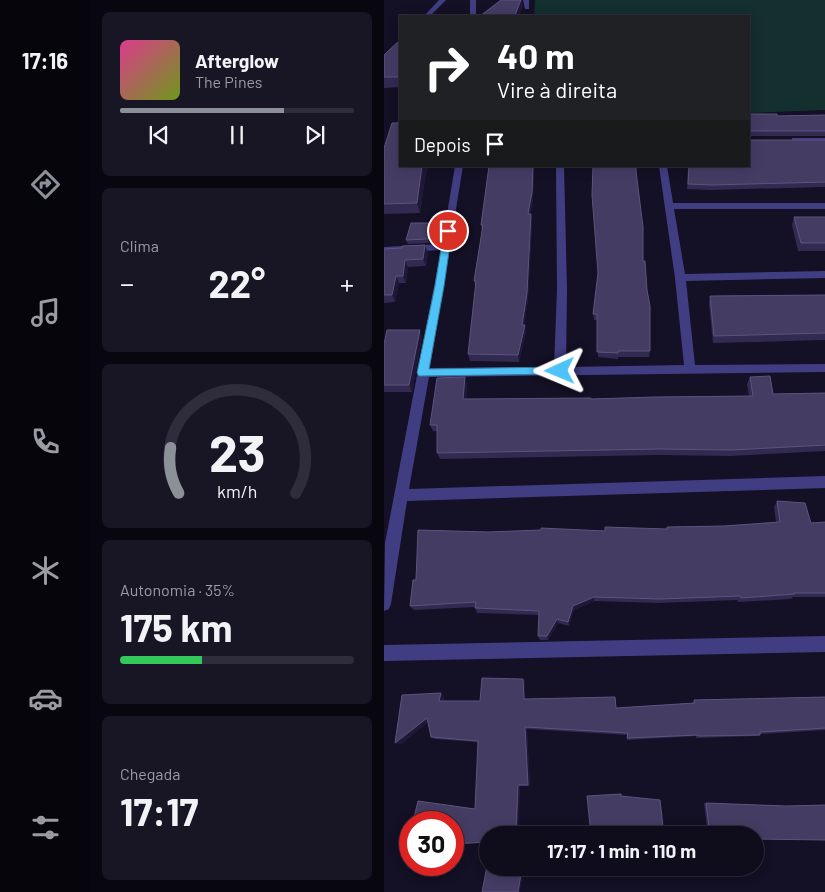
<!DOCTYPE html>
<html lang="pt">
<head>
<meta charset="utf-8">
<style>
	:root { --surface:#0f0c1c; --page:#181525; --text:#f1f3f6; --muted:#9b9ba3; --line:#2f2c3b; --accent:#8c9099 }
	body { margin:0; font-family:Barlow,sans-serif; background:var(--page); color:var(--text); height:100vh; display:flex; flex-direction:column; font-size:19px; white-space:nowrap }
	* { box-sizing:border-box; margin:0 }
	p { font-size:16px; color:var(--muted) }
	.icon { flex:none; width:28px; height:28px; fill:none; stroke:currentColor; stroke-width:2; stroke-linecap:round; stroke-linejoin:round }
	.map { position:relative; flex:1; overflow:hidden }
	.side { display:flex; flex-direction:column; gap:12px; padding:12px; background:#08070f; width:294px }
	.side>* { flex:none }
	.guide { position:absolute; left:15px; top:15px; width:351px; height:152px; border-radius:0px; box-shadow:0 2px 12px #0003,0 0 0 1px var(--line); background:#202124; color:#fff; overflow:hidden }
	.speed { position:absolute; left:15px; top:811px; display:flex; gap:10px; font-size:25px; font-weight:700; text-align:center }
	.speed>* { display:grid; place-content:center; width:65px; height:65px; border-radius:50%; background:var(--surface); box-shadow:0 2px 12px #0003,0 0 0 1px var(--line); line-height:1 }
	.speed .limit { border:8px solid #d22; background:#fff; color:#111 }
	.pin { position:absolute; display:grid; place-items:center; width:42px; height:42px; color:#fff; margin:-21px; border:2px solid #fff; border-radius:50%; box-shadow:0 1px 5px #0007 }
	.me { position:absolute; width:55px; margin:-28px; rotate:269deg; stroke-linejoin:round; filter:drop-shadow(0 0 4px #0008) }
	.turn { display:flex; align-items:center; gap:18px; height:105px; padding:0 15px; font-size:22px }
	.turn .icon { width:65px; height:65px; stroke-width:2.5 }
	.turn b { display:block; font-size:35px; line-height:42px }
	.then { display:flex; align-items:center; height:48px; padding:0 15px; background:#0003; gap:10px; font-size:19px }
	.big { font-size:38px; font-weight:700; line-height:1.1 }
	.side .tile { flex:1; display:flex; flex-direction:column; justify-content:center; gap:8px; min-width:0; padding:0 18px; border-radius:8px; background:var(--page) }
	.side .dial { align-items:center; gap:0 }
	.dial svg { height:130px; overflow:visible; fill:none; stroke:var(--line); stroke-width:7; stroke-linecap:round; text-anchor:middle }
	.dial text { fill:var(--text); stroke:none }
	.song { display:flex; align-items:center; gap:15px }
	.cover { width:60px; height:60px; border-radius:8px; background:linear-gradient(135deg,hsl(330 70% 55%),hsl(80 70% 35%)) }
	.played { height:5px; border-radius:2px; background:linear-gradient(90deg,var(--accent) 70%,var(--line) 70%) }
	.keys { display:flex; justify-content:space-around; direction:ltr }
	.heat { display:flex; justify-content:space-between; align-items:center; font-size:28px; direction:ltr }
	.charge { height:8px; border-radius:4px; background:linear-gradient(90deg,#34c759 35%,var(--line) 0) }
	.trip { position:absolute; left:95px; top:826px; width:285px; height:50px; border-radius:25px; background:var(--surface); box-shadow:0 2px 12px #0003,0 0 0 1px var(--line); font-weight:700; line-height:50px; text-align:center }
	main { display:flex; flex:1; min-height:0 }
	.menu { display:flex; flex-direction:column; width:90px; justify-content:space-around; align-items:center; background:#06050b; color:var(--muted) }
	.menu .icon { width:35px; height:35px }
	.menu .on { color:var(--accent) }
	.menu b { font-size:22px; color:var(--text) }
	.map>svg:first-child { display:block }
	.green { fill:#132f2e }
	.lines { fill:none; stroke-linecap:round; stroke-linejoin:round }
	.minor { fill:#413d82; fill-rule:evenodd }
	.wall { fill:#332a52 }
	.shaded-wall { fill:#1f1838 }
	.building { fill:#453c64; stroke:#5c547c }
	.route { fill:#4fc3f7; stroke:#337fa1 }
</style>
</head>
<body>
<main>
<nav class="menu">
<b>17:16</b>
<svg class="icon on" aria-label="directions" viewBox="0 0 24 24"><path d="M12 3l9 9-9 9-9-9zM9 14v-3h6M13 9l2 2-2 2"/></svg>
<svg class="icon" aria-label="music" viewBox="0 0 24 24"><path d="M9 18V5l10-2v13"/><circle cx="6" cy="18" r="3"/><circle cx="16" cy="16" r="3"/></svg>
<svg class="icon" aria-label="phone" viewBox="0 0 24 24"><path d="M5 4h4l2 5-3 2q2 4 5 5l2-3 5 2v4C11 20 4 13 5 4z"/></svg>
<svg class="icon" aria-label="climate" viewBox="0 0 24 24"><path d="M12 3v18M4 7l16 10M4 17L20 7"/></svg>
<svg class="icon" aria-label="car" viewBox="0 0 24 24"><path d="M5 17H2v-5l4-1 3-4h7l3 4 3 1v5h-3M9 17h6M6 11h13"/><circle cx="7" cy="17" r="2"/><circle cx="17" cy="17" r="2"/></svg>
<svg class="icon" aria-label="filters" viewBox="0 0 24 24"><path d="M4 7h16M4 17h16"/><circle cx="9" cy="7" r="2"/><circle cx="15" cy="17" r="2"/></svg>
</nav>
<section class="side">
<div class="tile">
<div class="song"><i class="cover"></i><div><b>Afterglow</b><p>The Pines</p></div></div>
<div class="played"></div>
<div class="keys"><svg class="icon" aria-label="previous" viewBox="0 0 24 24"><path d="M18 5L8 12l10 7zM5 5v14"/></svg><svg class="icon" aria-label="pause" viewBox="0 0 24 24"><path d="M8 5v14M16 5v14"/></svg><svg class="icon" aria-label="next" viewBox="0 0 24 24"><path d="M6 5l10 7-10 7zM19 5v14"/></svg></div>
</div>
<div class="tile"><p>Clima</p>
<div class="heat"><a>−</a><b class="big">22°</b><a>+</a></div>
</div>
<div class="tile dial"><svg viewBox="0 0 100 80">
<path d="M14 69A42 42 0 1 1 86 69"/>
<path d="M14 69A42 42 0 0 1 9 41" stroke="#8c9099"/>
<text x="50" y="56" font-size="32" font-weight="700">23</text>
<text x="50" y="72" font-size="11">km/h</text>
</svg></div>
<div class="tile"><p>Autonomia · 35%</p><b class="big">175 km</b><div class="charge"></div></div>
<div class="tile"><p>Chegada</p><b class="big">17:17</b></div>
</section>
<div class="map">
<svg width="442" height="892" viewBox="0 0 442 892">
	<rect width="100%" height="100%" fill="#141025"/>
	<polygon class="green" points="151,0 441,0 441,110 365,113 365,16 150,16"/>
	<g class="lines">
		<g class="minor">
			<polygon points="55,0 62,0 46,16 40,16"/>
			<rect x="86" y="0" width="6" height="16"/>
			<polygon points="139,0 145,0 145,9 141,9"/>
			<rect x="408" y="138" width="34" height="4"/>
			<polygon points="71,166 79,166 46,368 170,367 173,289 172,166 180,166 183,289 182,367 300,365 291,278 275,166 283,166 289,203 442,203 442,209 290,209 301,274 442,271 442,278 302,281 311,365 442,364 442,372 45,377 25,489 442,476 442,488 23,501 7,604 5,609 0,611 1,543 57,250 0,253 0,247 58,244"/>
			<polygon points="442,636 442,652 0,661 0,645"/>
		</g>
	</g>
	<g class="wall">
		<polygon points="16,40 16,87 0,88 0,55"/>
		<polygon points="365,114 393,116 442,115 442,136 365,136"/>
		<polygon points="442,140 442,187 327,190 303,189 304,167 300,167 300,166 365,166"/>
		<polygon points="0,148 16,166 44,166 41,178 36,213 0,214"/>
		<polygon points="150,168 149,199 146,214 147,214 148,221 144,300 140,325 142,332 135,362 86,361 84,354 92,287 90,281 98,232 97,225"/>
		<polygon points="252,171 266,351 265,357 234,357 234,359 214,357 213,320 210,320 209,314 214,275"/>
		<polygon points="410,217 442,217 442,251 414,251 408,225"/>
		<polygon points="47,228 45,243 24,244 22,240"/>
		<polygon points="0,249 44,253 42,266 24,267 22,283 15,283 11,302 0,303"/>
		<polygon points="442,295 442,340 329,343 325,304 326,296"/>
		<polygon points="38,337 28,392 0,392 0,344"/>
		<polygon points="366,377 389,394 442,393 442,451 346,456 275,455 56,459 53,453 53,431 49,431 46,425 83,384 82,399 207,399 365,396 363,384"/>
		<polygon points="393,501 427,523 442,522 442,597 409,597 407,599 354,602 353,600 274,603 210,601 190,610 185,626 174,623 164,640 156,640 154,636 155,615 93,613 91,608 91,607 30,610 26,606 32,580 104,532 221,531 283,529 340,526 392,522 390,507"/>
		<polygon points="139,679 141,681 141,699 232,708 308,703 310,700 442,697 442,730 376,734 376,735 372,736 312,738 312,736 243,740 243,735 143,729 146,786 136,786 134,835 104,835 69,842 34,801 91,809 94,742 51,739 47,737 44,722 16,745 60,696 59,701 96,701"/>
		<polygon points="320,803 399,806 371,835 324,835"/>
	</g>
	<g class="shaded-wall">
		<polygon points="137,0 138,0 139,7 135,16 131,15"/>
		<polygon points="38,166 44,166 41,178 36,213 33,203"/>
		<polygon points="149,166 150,166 150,168 149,199 144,221 144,214"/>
		<polygon points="147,214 148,221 144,300 139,332 138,325"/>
		<polygon points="46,223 47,228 45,243 44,239"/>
		<polygon points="41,245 44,253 42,266 39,259"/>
		<polygon points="21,260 24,267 22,283 19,276"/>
		<polygon points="12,276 15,283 11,302 8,295"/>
		<polygon points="141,325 142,332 135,362 134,355"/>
		<polygon points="36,330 38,337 28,392 25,385"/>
		<polygon points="81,377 83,384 82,406 79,399"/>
		<polygon points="210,597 210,601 190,610 185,626 184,622 189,606"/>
		<polygon points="173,619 174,623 164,640 163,636"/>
		<polygon points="139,679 141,681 142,702 140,699"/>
		<polygon points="57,693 60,696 59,703 55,701"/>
		<polygon points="43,718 47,720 16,745 11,743"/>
		<polygon points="141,727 143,729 146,786 144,785"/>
		<polygon points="134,785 136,786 134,835 132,835"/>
		<polygon points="138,868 140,868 136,892 134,892"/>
	</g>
	<g class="building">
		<polygon points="117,0 137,0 131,15 137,16 96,16"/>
		<polygon points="16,40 16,77 0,77 0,55"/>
		<polygon points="16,112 16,166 38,166 33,203 0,204 0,148 8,123 14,123"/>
		<polygon points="365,114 393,114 393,116 442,115 442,131 366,131 365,132"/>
		<polygon points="365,140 442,140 442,182 328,185 304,184 305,166 365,166"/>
		<polygon points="105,166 149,166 148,192 144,214 147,214 143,293 138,325 141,325 134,355 84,354 92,281 90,281 99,225 97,225"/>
		<polygon points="209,166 252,166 252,171 259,227 259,261 261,261 263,290 266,306 266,351 234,351 234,353 213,352 213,314 209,314 214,273 208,195"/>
		<polygon points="410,217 442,217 442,243 417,243"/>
		<polygon points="27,223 46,223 44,239 22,240"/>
		<polygon points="41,245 39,259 21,260 19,276 12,276 8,295 0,295 0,249 18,248 18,246"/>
		<polygon points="442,295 442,333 330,336 326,296"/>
		<polygon points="3,330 36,330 25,385 0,385 0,344"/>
		<polygon points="386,376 389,394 442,393 442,445 348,450 276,449 53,453 53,425 46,425 53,378 81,377 79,399 207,398 207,399 271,397 369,396 366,377"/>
		<polygon points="393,501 421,503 427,523 442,522 442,593 410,593 411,594 357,598 356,596 276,599 210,597 189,606 184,622 173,619 163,636 154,636 155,611 91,608 92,602 26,606 29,580 32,580 34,530 104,532 157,530 157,528 221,531 221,527 283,529 283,527 340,526 396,522"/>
		<polygon points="98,678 139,679 140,699 231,697 232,708 311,703 310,700 442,697 442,728 376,732 376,735 314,736 314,735 243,738 244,733 141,727 144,785 134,785 132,835 104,835 104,842 69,844 69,822 29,822 34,801 91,809 94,741 47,737 43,718 11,743 18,695 57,693 55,701 96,701"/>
		<polygon points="237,794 237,796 276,800 280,835 207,835 203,796"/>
		<polygon points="322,803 402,806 442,805 442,840 371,839 371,835 326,835"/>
		<polygon points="26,834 26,843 24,843"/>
		<polygon points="104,861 104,868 138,868 134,892 98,892"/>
	</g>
	<polygon class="route" points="64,228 68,231 60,286 45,369 176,367 180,368 181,371 180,374 35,376 33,373 51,286 60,231"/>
</svg>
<div class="speed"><div class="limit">30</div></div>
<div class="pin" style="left:64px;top:231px;background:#d93025"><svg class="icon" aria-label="arrive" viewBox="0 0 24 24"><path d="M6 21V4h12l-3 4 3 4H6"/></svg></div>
<svg class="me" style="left:176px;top:371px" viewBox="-20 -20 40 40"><path d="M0-17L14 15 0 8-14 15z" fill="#4fc3f7" stroke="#fff" stroke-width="4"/></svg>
<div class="trip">17:17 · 1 min · 110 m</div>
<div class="guide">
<div class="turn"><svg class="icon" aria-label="right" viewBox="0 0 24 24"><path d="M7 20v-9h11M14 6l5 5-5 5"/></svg><div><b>40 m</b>Vire à direita</div></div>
<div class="then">Depois<svg class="icon" aria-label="arrive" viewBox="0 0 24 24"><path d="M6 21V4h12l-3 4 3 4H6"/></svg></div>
</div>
</div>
</main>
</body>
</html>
